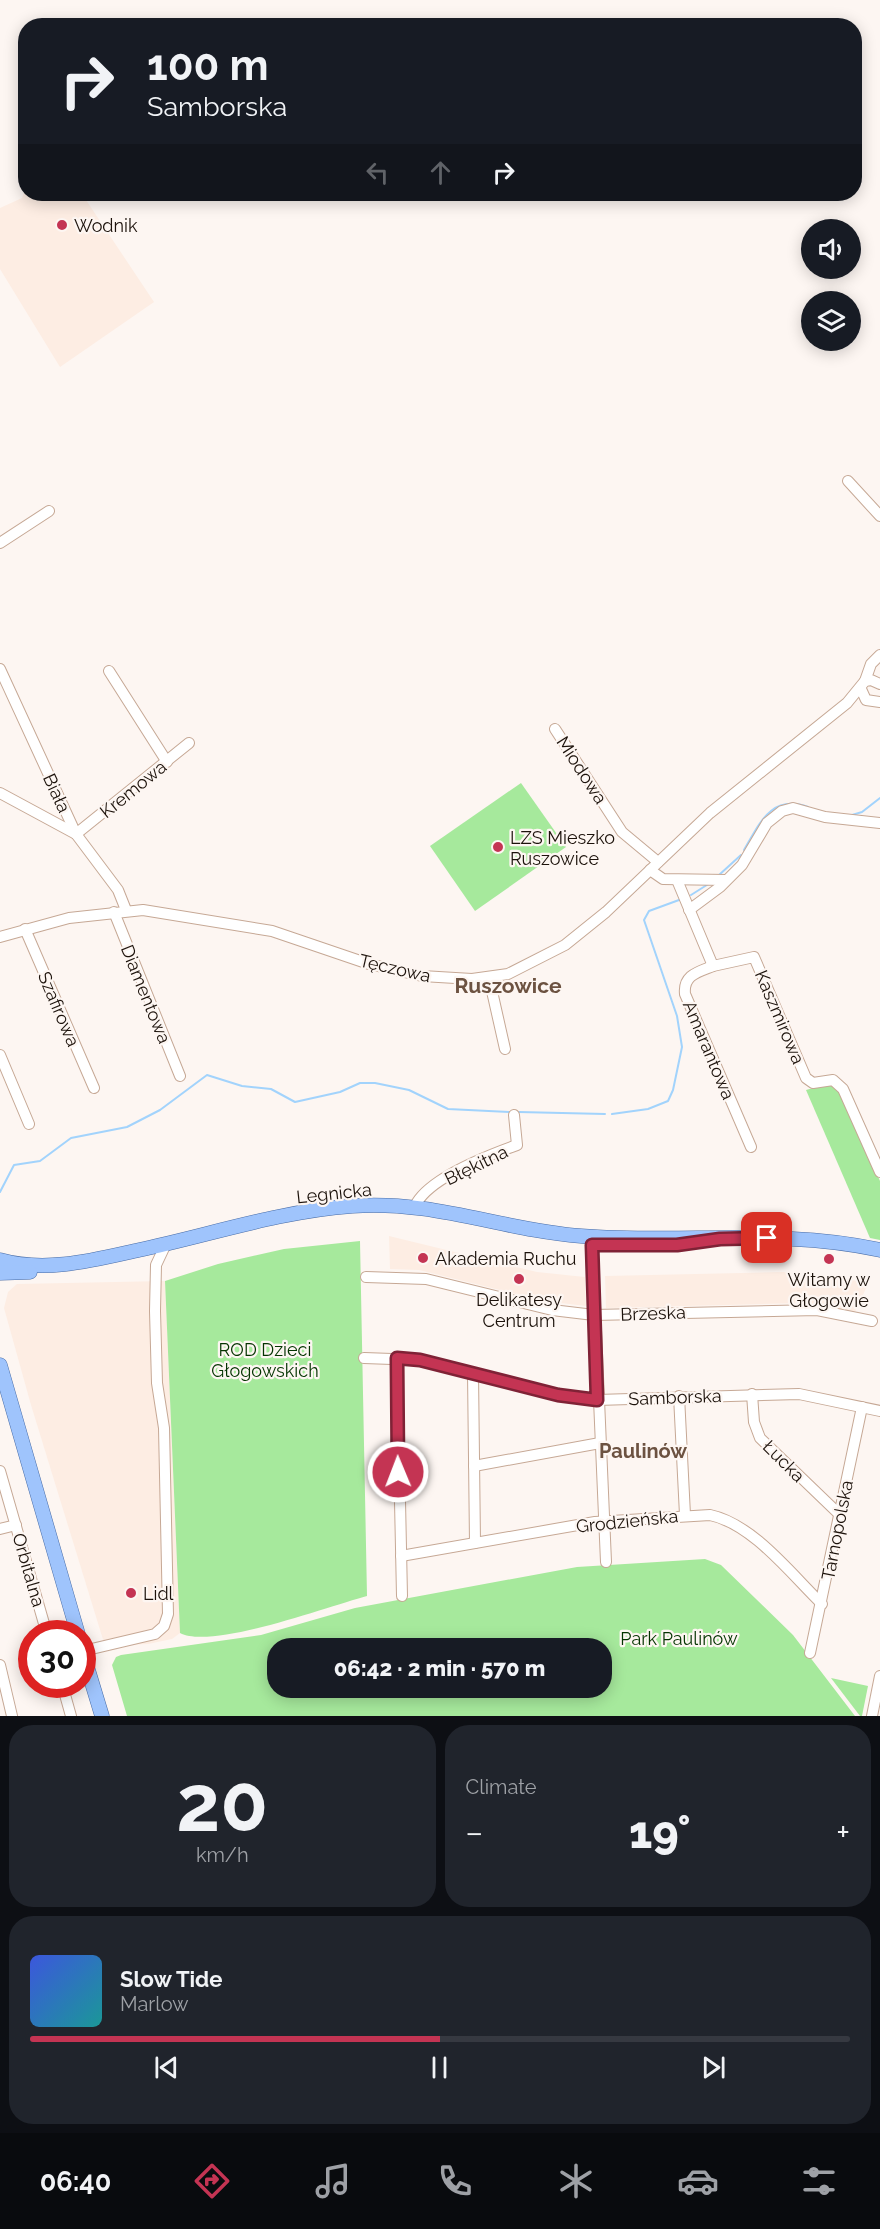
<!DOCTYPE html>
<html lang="en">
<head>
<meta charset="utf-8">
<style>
	:root { --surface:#171b24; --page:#20242c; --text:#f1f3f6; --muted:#9ea1a6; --line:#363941; --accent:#c43453 }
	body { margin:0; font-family:Raleway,sans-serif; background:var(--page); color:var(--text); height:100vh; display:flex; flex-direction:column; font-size:22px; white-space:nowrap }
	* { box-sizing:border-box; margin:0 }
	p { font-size:20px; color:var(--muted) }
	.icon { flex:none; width:33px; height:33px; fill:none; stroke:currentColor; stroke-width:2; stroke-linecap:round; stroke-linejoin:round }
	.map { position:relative; height:1716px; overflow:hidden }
	.details { display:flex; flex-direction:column; gap:9px; padding:9px; background:#0d0f14; flex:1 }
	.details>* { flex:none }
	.top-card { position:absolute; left:18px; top:18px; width:844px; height:183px; border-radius:24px; box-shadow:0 3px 15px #0003; background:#171b24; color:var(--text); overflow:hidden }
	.buttons { position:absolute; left:801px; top:219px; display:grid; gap:12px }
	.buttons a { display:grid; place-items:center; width:60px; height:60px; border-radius:50%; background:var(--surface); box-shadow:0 3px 15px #0003; font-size:30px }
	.speed { position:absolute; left:18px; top:1620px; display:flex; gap:12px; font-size:30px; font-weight:700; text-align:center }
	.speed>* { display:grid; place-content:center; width:78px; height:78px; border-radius:50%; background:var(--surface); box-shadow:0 3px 15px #0003; line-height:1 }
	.speed .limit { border:9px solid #d22; background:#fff; color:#111 }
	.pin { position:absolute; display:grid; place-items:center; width:51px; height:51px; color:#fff; margin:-26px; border-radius:12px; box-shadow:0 3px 9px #0006 }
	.me { position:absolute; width:66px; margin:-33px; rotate:359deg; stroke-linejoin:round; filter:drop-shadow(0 0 4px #0008) }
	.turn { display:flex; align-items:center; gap:21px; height:126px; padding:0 30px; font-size:27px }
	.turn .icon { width:78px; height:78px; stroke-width:2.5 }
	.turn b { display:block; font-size:42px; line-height:51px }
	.lanes { display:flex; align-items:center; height:57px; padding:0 30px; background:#0003; justify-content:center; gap:30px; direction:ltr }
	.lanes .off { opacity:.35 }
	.big { font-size:45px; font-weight:800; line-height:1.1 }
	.details .card { flex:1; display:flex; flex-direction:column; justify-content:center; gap:9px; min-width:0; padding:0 21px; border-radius:24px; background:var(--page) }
	.details .dial { align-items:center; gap:0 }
	.dial b { font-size:78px; line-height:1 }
	.song { display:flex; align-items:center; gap:18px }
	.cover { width:72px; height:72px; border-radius:9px; background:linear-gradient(135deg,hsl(230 70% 55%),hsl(180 70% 35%)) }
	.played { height:6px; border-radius:3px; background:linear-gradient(90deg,var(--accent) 50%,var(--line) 50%) }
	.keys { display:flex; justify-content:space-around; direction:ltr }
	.heat { display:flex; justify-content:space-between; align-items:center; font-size:33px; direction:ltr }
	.details .tiles { flex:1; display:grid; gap:9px; grid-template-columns:1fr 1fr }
	.card:last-child { grid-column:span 2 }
	.trip { position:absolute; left:267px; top:1638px; width:345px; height:60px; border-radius:24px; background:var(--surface); box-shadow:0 3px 15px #0003; font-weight:800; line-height:60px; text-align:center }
	.tab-bar { display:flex; height:96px; justify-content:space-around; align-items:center; background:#090b0e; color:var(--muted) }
	.tab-bar .icon { width:42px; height:42px }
	.tab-bar .active { color:var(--accent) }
	.tab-bar b { font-size:27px; color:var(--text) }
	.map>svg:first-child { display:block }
	.built { fill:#fdede3 }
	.green { fill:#a6e99c; fill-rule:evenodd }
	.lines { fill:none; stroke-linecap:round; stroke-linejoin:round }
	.stream { stroke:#a2d3fc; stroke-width:2 }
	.minor-casing { stroke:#c6a895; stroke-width:12 }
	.major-casing { stroke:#486ca6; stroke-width:15 }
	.minor { stroke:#fff; stroke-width:10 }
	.major { stroke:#9fc4fc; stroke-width:14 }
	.route-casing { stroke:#7f2236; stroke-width:15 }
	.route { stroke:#c43453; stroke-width:10 }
	.poi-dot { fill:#c43453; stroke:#fdf6f2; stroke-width:2 }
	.labels { text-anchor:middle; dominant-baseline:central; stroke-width:4.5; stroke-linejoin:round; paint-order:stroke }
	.poi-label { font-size:18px; fill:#1c120b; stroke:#fdf6f2; text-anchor:start }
	.street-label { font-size:18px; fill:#1c120b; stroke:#fdf6f2 }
	.park-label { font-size:18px; fill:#043400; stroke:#fdf6f2 }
	.neighbourhood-label { font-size:20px; font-weight:bold; fill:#6c5241; stroke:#fdf6f2 }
	.quarter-label { font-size:21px; font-weight:bold; fill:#6c5241; stroke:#fdf6f2 }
</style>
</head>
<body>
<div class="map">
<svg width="880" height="1716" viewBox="0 0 880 1716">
	<rect width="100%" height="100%" fill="#fdf6f2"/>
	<g class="built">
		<polygon points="25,190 26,194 82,194 154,302 60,367 0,269 0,208 22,198"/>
		<polygon points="389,1236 537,1272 585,1277 586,1306 544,1301 419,1270 390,1269"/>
		<polygon points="783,1272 837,1276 868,1284 855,1312 801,1303 606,1308 605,1276"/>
		<polygon points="165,1281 180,1633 172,1639 148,1644 105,1646 31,1405 4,1308 8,1292 17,1284"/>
	</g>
	<g class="green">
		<polygon points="521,783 566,847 475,911 430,846"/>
		<polygon points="831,1083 841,1093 880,1181 880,1240 870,1238 806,1090"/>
		<path d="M 360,1241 L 367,1596 C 329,1606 212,1650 180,1633 L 165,1281 L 218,1264 L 284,1249 Z"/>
		<path d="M 705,1559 L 721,1565 L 793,1635 L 855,1716 L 127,1716 L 112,1665 L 116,1657 L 121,1655 L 261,1635 L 355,1608 L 577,1567 ZM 278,1648 L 602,1648 L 602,1688 L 278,1688 Z"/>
		<polygon points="831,1678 868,1686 862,1716 860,1716"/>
	</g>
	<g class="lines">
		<g class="stream">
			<polyline points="852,815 862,812 880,798"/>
			<path d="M 744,850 C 760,823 771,794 808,807"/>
			<polyline points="719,875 741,855"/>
			<polyline points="691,895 710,883"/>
			<polyline points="519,1112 605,1114"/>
			<polyline points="612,1114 648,1109 668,1101 673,1090 682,1047 677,1016 644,920 649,911 679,900"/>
			<polyline points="0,1192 14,1165 40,1161 71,1138 127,1127 160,1110 207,1075 242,1086 271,1089 295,1102 340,1092 360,1083 375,1083 409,1090 448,1109 509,1112"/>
		</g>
		<defs>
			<g id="minor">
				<polyline points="848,481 880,516"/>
				<polyline points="0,543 49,511"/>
				<polyline points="0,669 76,834 118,890 126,910"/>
				<polyline points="109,671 167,762"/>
				<polyline points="865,681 871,664 880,655"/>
				<polyline points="861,689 866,700 880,702"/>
				<polyline points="555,729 622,832 658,862"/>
				<polyline points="0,793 76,834 189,743"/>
				<polyline points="650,870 663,879 726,880"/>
				<polyline points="677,880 713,966 754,957 806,1078 813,1083 833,1080 843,1089 880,1172"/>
				<polyline points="689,910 720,887 742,865 767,823 782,811 793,808 825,817 880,823"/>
				<polyline points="114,912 180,1076"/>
				<polyline points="25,929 94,1088"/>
				<polyline points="0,937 69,918 143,910 272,931 369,964 422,976 472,979 508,974 565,945 606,912 710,813 847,703 865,681 871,680 880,684"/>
				<path d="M 713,966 C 698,972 683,975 685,994 L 751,1147"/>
				<polyline points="489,978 505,1049"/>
				<polyline points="0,1055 29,1124"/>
				<path d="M 415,1206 C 428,1178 489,1155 517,1145 L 514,1115"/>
				<polyline points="592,1237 606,1562"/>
				<polyline points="366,1277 426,1279 552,1310 594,1315 817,1310 872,1321"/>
				<polyline points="364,1358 420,1360 558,1395 597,1400 799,1394 880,1411"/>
				<polyline points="397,1358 402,1596"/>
				<polyline points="473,1373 475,1543"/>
				<polyline points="752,1394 754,1422 760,1438 840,1515"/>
				<polyline points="679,1396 685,1515"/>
				<polyline points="474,1466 600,1443"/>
				<polyline points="0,1471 47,1634"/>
				<polyline points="0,1529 16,1525"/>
				<path d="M 401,1556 L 595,1522 L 710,1515 C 753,1524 791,1574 822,1604"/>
				<polyline points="83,1651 155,1634 164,1626 168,1614 164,1428 157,1383 155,1311 156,1265 164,1248"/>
				<polyline points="810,1653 862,1407"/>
				<polyline points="0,1665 12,1716"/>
				<polyline points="62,1684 71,1716"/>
				<polyline points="872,1716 880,1676"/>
			</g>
			<g id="major">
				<path d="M 0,1260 C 46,1273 94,1260 139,1250 C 209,1235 281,1211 352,1206 C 435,1200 502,1230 581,1236 C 681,1244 782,1228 880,1250"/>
				<polyline points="0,1273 30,1272"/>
				<polyline points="0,1365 78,1634"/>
				<polyline points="82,1650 102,1716"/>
			</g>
		</defs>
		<use href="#minor" class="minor-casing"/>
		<use href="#major" class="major-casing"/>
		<use href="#minor" class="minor"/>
		<use href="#major" class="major"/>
	</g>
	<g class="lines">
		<defs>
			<polyline id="route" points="398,1472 397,1358 420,1360 558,1395 597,1400 592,1245 677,1245 720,1239 767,1238"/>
		</defs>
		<use href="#route" class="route-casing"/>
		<use href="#route" class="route"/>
	</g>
	<g class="poi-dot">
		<circle cx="62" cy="225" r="6"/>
		<circle cx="498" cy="847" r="6"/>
		<circle cx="423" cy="1258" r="6"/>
		<circle cx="829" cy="1259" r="6"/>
		<circle cx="519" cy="1279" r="6"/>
		<circle cx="131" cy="1593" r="6"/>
	</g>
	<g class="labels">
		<g class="poi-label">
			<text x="74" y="225">Wodnik</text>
			<text x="510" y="837">LZS Mieszko<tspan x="510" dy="21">Ruszowice</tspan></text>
			<text x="435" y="1258">Akademia Ruchu</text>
			<text x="829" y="1279" text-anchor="middle">Witamy w<tspan x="829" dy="21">Głogowie</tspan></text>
			<text x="519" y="1299" text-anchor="middle">Delikatesy<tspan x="519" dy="21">Centrum</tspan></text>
			<text x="143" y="1593">Lidl</text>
		</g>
		<g class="street-label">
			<text transform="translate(582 770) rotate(57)">Miodowa</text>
			<text transform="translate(133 789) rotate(-39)">Kremowa</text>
			<text transform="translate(57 793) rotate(65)">Biała</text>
			<text transform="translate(395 968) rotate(13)">Tęczowa</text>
			<text transform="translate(146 994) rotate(68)">Diamentowa</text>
			<text transform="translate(59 1009) rotate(67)">Szafirowa</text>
			<text transform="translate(780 1017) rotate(67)">Kaszmirowa</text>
			<text transform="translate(709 1050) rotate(67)">Amarantowa</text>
			<text transform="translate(476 1165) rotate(-26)">Błękitna</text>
			<text transform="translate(334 1193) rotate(-6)">Legnicka</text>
			<text transform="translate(653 1313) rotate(-2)">Brzeska</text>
			<text transform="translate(675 1397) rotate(-2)">Samborska</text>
			<text transform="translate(784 1461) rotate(45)">Łucka</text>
			<text transform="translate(627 1521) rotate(-6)">Grodzieńska</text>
			<text transform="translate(837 1530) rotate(-79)">Tarnopolska</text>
			<text transform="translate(29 1570) rotate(74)">Orbitalna</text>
		</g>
		<g class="park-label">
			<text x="265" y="1349">ROD Dzieci<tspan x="265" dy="21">Głogowskich</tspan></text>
			<text x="679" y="1638">Park Paulinów</text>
		</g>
		<g class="neighbourhood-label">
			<text x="643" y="1451">Paulinów</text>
		</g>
		<g class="quarter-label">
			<text x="508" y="985">Ruszowice</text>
		</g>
	</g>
</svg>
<div class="buttons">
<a><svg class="icon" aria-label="sound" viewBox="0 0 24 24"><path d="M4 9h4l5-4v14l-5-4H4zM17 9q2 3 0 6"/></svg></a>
<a><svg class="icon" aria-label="layers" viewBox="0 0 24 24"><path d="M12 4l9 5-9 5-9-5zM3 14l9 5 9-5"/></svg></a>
</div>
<div class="speed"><div class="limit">30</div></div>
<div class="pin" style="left:767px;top:1238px;background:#d93025"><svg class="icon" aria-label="arrive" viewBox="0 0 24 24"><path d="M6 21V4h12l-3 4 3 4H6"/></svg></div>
<svg class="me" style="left:398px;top:1472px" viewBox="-20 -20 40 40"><circle r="17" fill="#c43453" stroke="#fff" stroke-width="3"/><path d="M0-11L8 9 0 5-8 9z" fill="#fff"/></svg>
<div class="trip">06:42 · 2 min · 570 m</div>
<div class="top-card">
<div class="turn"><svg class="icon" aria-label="right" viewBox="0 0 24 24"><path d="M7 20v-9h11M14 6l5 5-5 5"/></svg><div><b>100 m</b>Samborska</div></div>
<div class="lanes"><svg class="icon off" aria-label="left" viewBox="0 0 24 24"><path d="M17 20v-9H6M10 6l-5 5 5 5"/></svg><svg class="icon off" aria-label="ahead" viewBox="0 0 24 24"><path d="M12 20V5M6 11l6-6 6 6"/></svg><svg class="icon" aria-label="right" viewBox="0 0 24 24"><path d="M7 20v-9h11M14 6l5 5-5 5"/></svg></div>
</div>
</div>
<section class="details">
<div class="tiles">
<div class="card dial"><b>20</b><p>km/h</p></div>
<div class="card"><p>Climate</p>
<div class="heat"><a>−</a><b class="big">19°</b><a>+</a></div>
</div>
<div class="card">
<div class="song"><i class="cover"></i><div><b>Slow Tide</b><p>Marlow</p></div></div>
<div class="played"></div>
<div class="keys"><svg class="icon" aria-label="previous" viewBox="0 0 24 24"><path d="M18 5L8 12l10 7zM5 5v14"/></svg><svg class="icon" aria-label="pause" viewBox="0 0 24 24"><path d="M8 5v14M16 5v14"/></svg><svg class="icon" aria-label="next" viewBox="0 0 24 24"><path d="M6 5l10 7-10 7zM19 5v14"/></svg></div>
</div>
</div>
</section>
<nav class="tab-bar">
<b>06:40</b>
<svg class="icon active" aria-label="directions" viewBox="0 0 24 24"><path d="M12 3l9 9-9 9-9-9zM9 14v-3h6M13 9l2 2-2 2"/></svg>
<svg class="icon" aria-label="music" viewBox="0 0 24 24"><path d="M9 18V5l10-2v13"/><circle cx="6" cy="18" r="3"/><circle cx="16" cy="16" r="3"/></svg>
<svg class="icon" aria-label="phone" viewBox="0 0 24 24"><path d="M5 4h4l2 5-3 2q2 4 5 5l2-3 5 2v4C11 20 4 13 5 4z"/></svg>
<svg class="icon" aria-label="climate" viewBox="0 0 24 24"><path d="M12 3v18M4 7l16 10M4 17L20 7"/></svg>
<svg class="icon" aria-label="car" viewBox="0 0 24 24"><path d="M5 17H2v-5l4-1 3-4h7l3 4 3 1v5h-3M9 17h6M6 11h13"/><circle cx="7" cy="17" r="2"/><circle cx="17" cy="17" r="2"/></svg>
<svg class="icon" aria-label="filters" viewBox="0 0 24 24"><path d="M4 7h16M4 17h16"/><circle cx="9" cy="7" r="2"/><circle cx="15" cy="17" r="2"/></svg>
</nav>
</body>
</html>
